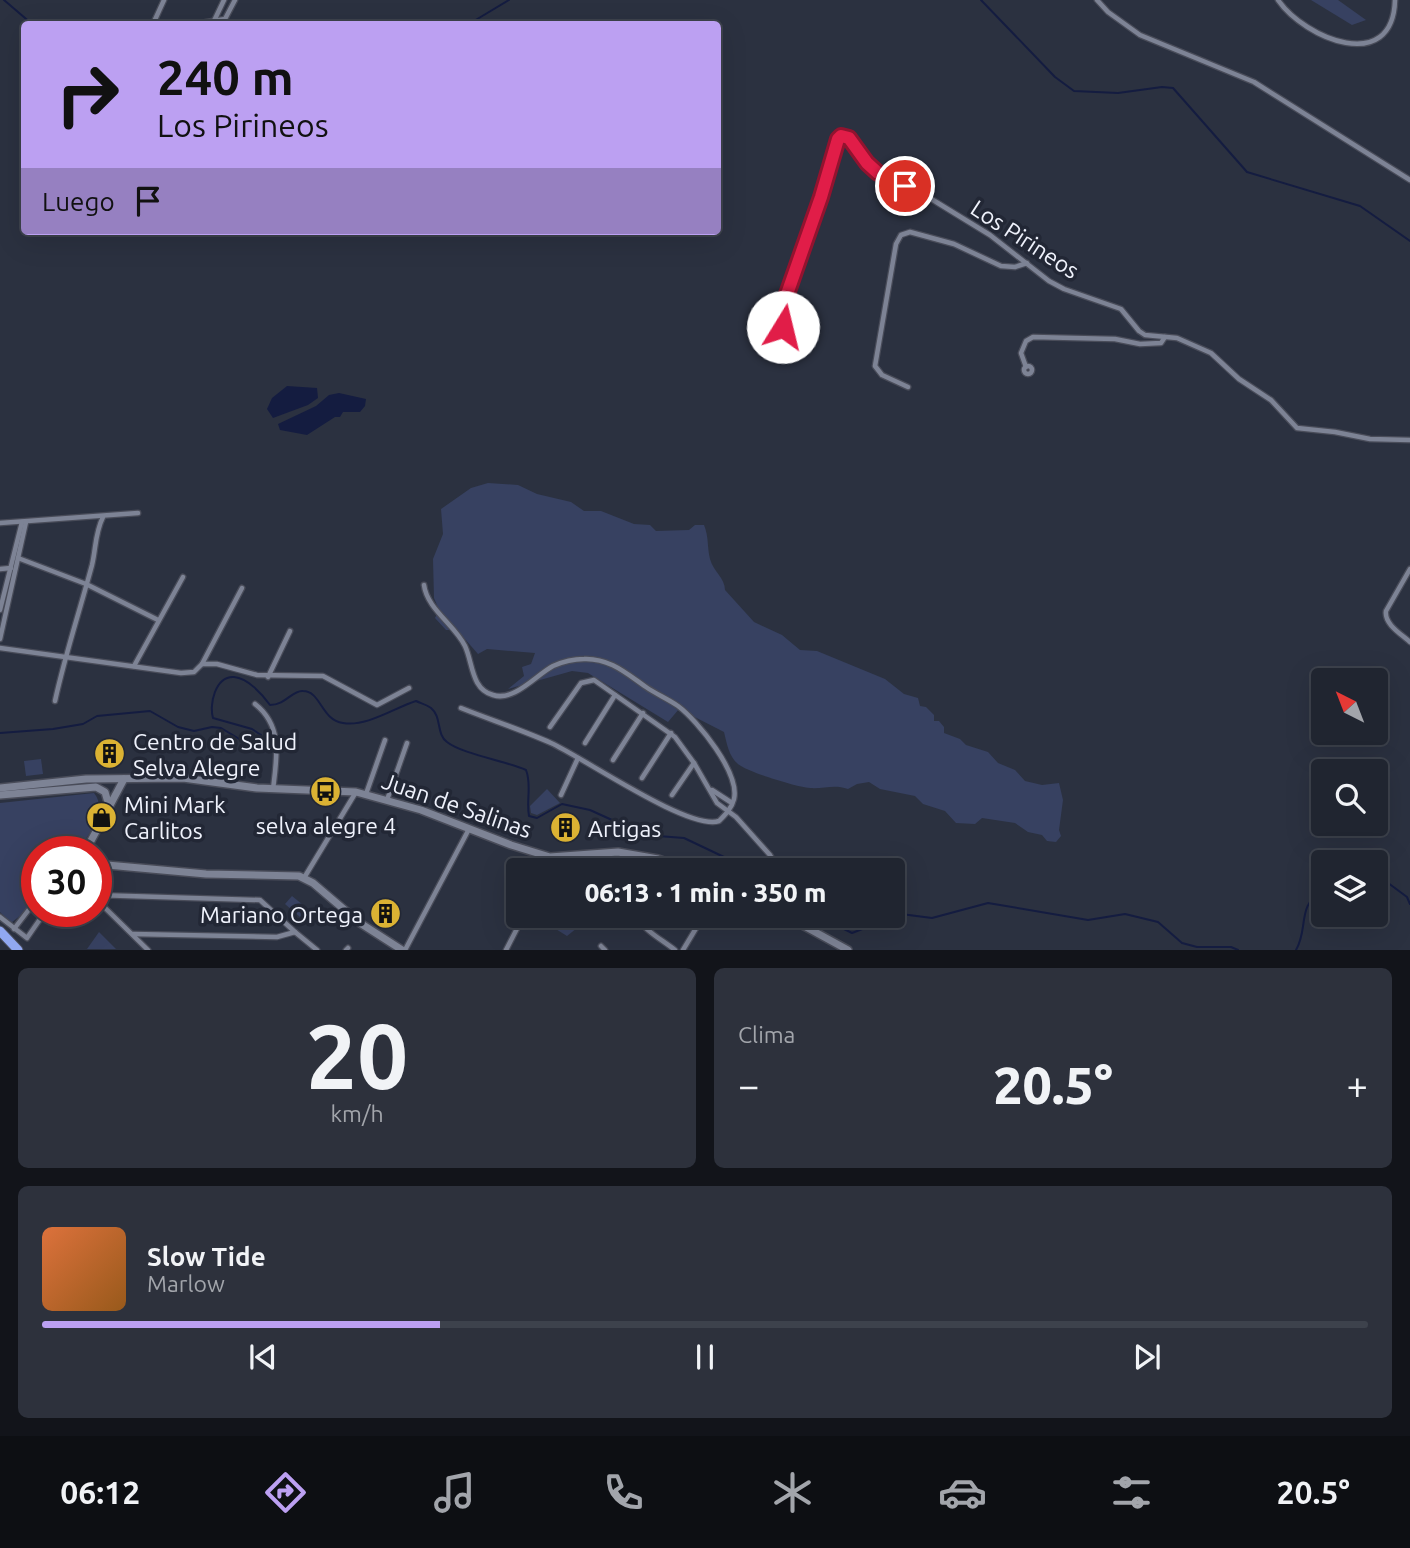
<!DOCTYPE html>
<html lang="es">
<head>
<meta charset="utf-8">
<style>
	:root { --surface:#202530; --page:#2d313c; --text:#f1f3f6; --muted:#a2a5ab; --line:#3d424c; --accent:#bca0f2 }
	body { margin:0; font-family:Ubuntu,sans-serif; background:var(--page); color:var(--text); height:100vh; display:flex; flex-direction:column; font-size:26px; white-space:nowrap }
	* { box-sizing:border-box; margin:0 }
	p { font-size:23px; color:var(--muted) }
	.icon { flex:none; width:38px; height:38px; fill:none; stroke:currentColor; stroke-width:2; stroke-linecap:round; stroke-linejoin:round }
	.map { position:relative; height:950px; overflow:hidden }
	.panel { display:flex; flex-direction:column; gap:18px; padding:18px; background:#12141a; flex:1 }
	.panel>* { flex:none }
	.hud { position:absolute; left:21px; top:21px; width:700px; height:214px; border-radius:7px; box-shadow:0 7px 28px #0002,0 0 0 2px var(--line); background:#bca0f2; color:#111; overflow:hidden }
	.needle { width:46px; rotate:318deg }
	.buttons { position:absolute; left:1311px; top:668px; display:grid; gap:14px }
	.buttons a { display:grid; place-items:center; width:77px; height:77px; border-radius:7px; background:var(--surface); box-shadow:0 7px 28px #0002,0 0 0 2px var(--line); font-size:35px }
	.speed { position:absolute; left:21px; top:836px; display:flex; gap:14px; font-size:35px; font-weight:700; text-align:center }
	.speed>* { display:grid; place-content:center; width:91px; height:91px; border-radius:50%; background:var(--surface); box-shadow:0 7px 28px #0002,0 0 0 2px var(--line); line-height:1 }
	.speed .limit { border:10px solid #d22; background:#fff; color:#111 }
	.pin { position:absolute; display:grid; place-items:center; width:60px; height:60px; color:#fff; margin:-30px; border:4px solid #fff; border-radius:50%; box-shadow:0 2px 7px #0007 }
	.me { position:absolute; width:77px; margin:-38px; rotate:9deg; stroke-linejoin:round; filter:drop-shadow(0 0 5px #0008) }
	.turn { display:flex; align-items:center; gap:24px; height:147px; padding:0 21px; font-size:32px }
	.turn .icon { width:91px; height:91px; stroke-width:2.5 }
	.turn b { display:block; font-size:49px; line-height:60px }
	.then { display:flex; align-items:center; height:66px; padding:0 21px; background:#0003; gap:14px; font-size:26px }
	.big { font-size:52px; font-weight:800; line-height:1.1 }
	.panel .widget { flex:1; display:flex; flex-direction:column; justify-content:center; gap:10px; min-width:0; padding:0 24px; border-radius:10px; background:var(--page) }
	.panel .dial { align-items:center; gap:0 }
	.dial b { font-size:91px; line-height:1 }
	.song { display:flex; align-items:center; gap:21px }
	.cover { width:84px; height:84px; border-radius:10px; background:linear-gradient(135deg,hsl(20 70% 55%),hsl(30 70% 35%)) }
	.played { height:7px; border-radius:4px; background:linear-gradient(90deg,var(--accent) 30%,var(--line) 30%) }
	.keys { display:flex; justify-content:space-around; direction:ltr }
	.heat { display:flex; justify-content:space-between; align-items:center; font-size:38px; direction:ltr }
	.panel .tiles { flex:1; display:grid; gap:18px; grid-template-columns:1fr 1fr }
	.widget:last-child { grid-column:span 2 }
	.trip { position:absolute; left:506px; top:858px; width:399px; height:70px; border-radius:7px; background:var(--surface); box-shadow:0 7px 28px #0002,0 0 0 2px var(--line); font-weight:800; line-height:70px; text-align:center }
	.menu { display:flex; height:112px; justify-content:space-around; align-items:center; background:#0d0f13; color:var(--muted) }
	.menu .icon { width:49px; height:49px }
	.menu .current { color:var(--accent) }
	.menu b { font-size:32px; color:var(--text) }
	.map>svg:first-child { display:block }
	.green { fill:#374161 }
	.water { fill:#141c40 }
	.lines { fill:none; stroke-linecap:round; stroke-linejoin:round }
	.stream { stroke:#141c40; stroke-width:2 }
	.street-casing { stroke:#494c59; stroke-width:7 }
	.secondary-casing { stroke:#494c59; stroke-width:10 }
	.highway-casing { stroke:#494c59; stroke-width:11 }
	.street { stroke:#7d8395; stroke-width:4.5 }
	.secondary { stroke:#7d8395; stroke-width:7 }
	.highway { stroke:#91a8f1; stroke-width:9 }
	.route-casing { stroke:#92132f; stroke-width:18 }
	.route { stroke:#e11d48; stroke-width:12 }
	.labels { text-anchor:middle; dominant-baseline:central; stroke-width:7; stroke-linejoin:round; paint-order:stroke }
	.street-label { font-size:23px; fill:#eff2fc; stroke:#222735 }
	.poi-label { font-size:23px; fill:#eff2fc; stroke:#222735; text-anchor:start }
</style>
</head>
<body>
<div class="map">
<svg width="1410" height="950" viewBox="0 0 1410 950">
	<rect width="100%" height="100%" fill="#2b3140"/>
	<g class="green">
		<polygon points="1311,0 1338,0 1366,20 1352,25"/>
		<path d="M 488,483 L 518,485 L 537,494 L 571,502 L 584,511 L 601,511 L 634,524 L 650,525 L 656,531 L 689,530 L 695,525 L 704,525 C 709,537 707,547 710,559 C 713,571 725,578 725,590 L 754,622 L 782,635 L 800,650 L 817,651 L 885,679 L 904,694 L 918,698 L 920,706 L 926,707 L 934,715 L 934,721 L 939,721 L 944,727 L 944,733 L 960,739 L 966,745 L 988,752 L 998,763 L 1015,770 L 1025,781 L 1042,785 L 1059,783 L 1063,800 L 1059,830 L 1061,836 L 1056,842 L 1047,841 L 1042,835 L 1028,832 L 1015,823 L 982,818 L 975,824 L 956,823 L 945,811 L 923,804 L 915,796 L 880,789 L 869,782 L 857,784 L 848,789 C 834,784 824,789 810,788 C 796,787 752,773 741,766 C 729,759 727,744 724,732 L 679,709 L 668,722 L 588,673 L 572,671 L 508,689 L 524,676 L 522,667 L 531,664 L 535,653 L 487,649 L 478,654 L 457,630 L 446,630 L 435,618 L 439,610 L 434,598 L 433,559 L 443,534 L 441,509 L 471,488 Z"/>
		<polygon points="41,759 43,774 26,776 24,761"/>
		<polygon points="547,789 560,803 537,815 531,813 530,806"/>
		<path d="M 94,793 C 109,812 88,835 77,852 L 37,852 L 37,902 L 11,923 L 0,912 L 0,803 Z"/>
		<polygon points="292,896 308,909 300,917 285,904"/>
		<polygon points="553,915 569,915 587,920 567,936 551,926"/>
		<polygon points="99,932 116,949 87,949"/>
	</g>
	<g class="water">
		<polygon points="287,386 317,388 318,398 308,405 273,418 267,409 272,398"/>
		<polygon points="339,393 366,399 365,406 360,412 343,412 340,417 335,417 307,435 280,430 278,424 316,406 329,395"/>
	</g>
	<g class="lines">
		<g class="stream">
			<polyline points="4,0 32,24"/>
			<polyline points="981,0 1055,77 1074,91 1118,93 1162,87 1173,88 1247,172 1360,206 1410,241"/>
			<polyline points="469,24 509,0"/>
			<path d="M 0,733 L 53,729 L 83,724 L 97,716 L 150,711 L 178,727 L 194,731 L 212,727 L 221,728 L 246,743 L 255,744 L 261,735 L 252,729 L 213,718 C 209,705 215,676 234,677 C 248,678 263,695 270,705 C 286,705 292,690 303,691 C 321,691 321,720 343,723 C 367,727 394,708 416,701 C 420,703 427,705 431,708 C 442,717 436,734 447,742 C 462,754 506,761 526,770 C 532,785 526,800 529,816 L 537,818 L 562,804 L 590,810 L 645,835 L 684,838 L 724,857 L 733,858 L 745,865 L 747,870"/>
			<polyline points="1376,874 1407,897 1410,904"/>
			<polyline points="816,915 852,933 901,914 932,918 988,903 1088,920 1125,914 1158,922 1182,943 1197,947 1231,947 1238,950"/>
			<path d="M 1296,950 C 1309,928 1296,906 1323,890"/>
		</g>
		<defs>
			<g id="street">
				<polyline points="1097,0 1108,12 1140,35 1254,82 1410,180"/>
				<path d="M 1278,0 C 1305,39 1393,75 1395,0"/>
				<polyline points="214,21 224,0"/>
				<polyline points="153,24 164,0"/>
				<polyline points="195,24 225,19 235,0"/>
				<polyline points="803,327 785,329 780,323 779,317 821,197 835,145 840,137 852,140 867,163 878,173 895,183 915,189 990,235 1049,281 1064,289 1121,309 1139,331 1145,335 1177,338 1211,353 1239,379 1271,400 1297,428 1335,432 1370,439 1410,440"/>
				<circle cx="1028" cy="370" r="4"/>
				<polyline points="1026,367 1021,353 1026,341 1033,337 1115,339 1140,344 1161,343 1165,337"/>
				<polyline points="908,387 882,375 875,366 896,244 901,235 910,232 954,244 1001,266 1015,267 1027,263"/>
				<polyline points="0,523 138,513"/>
				<polyline points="18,558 86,584 158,620"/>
				<polyline points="0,569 11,568"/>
				<path d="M 1410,569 L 1386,611 C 1384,624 1401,634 1410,642"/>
				<path d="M 424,585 C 427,609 455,625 465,646 C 473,663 471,689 493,695 C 514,702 536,675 553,666 C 562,662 574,659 584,659 C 610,658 627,674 646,687 C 656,694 668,699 678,706 C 698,721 740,773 734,799 C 732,808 725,815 719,821 C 689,831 584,758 551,743 C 522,730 491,720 461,708"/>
				<polyline points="0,610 22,522"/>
				<polyline points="0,639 26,522"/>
				<polyline points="0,648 181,673 194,672 202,664 217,664 257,675 323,676 377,705 409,688"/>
				<polyline points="202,664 242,588"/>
				<polyline points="134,666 183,577"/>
				<polyline points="268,677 290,631"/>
				<path d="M 55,701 C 65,655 80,610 92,565 C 96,548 95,533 103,517"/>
				<path d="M 255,704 C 283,726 277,757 273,789"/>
				<polyline points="550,727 581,683 594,680 675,737 694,763 717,803 736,817 770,855 774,862 775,870"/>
				<polyline points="585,743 615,695"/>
				<polyline points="613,760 643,713"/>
				<polyline points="642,778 671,733"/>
				<polyline points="712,790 732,803"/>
				<polyline points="366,794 385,740"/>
				<polyline points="561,795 578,758"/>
				<polyline points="672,795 694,763"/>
				<polyline points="387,800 407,743"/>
				<polyline points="548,870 555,857"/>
				<polyline points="591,870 594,854"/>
				<polyline points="304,878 356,792"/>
				<polyline points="96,895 260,900 295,932"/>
				<polyline points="96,899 148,950"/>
				<path d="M 636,915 C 643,930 661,939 675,950"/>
				<polyline points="0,917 27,938 45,912"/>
				<polyline points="14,929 37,899"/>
				<polyline points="133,934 277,937 295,932 317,950"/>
				<polyline points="601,946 605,950"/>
				<polyline points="346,950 348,948"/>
				<polyline points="405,950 469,829"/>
				<polyline points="506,950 524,915"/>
				<polyline points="683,950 704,915"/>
			</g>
			<g id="secondary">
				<polyline points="0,788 86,779 183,778 257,788 356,792 421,810 511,845 550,857 618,852 658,859 689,870"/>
				<polyline points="0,795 96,787 105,792 109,806"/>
				<polyline points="85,852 124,779"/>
				<polyline points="96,864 206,874 299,876 313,883 360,923 402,950"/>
				<polyline points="784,915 848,950"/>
			</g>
			<polyline id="highway" points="0,931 18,950"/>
		</defs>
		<use href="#street" class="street-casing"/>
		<use href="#secondary" class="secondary-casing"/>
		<use href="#highway" class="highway-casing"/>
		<use href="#street" class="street"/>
		<use href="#secondary" class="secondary"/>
		<use href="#highway" class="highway"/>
	</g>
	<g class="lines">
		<defs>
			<polyline id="route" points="783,327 779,317 821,197 838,139 841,136 849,138 867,163 878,173 905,186"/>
		</defs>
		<use href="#route" class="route-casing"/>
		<use href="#route" class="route"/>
	</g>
	<defs>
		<symbol id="building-disc" viewBox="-11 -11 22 22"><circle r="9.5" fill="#dbb233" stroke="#222735"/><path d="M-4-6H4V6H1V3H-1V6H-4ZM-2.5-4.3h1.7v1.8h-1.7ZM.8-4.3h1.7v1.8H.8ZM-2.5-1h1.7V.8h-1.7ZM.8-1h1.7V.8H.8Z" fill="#111"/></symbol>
		<symbol id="bus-disc" viewBox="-11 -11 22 22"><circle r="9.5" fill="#dbb233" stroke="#222735"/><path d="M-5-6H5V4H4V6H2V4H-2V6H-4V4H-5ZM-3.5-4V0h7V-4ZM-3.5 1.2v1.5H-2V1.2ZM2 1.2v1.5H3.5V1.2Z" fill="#111"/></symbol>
		<symbol id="shop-disc" viewBox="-11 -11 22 22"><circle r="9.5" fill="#dbb233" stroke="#222735"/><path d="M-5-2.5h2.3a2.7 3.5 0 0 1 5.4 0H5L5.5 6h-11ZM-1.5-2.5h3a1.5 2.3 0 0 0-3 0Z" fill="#111"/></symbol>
	</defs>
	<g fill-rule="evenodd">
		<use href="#building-disc" x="92" y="736" width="35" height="35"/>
		<use href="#bus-disc" x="308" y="774" width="35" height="35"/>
		<use href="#shop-disc" x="84" y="800" width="35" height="35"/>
		<use href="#building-disc" x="548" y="810" width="35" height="35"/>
		<use href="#building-disc" x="368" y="896" width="35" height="35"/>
	</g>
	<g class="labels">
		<g class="street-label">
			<text transform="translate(1025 239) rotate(33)">Los Pirineos</text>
			<text transform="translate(457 805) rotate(19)">Juan de Salinas</text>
		</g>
		<g class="poi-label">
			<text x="133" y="741">Centro de Salud<tspan x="133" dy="26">Selva Alegre</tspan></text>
			<text x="124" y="804">Mini Mark<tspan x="124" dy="26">Carlitos</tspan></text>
			<text x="326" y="825" text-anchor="middle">selva alegre 4</text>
			<text x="588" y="828">Artigas</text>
			<text x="363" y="914" text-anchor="end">Mariano Ortega</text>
		</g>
	</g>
</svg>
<div class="buttons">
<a><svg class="needle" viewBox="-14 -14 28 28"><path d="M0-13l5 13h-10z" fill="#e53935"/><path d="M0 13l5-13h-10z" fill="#a2a5ab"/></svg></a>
<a><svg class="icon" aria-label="search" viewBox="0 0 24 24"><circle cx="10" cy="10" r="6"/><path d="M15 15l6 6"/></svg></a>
<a><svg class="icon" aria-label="layers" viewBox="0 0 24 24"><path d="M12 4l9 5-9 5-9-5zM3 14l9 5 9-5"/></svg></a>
</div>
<div class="speed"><div class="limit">30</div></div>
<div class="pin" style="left:905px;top:186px;background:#d93025"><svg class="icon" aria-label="arrive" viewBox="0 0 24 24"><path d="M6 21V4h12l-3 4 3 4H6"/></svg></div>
<svg class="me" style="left:783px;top:327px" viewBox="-20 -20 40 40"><circle r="19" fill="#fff"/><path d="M0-13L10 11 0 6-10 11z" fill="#e11d48"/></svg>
<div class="trip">06:13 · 1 min · 350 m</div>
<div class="hud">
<div class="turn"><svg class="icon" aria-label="right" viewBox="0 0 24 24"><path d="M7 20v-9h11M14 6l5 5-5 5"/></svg><div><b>240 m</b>Los Pirineos</div></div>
<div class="then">Luego<svg class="icon" aria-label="arrive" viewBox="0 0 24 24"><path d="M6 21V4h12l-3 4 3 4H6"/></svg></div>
</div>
</div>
<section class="panel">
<div class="tiles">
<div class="widget dial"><b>20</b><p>km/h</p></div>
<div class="widget"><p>Clima</p>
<div class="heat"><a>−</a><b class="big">20.5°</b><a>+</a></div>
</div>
<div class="widget">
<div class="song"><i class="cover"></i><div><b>Slow Tide</b><p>Marlow</p></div></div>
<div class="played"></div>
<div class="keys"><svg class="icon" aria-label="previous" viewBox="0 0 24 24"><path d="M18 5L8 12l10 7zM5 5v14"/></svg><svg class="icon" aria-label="pause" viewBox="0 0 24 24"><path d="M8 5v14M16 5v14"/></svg><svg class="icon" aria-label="next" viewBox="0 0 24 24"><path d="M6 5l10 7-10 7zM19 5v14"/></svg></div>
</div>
</div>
</section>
<nav class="menu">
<b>06:12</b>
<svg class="icon current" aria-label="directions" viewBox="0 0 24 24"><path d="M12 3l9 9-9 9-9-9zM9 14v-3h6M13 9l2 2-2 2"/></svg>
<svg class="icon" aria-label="music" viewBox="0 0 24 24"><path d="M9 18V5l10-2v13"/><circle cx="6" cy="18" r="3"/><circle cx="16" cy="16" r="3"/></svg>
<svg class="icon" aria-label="phone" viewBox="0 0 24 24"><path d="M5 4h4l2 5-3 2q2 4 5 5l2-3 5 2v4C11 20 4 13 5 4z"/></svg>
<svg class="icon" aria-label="climate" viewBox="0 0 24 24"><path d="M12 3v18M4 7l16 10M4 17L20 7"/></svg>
<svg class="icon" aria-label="car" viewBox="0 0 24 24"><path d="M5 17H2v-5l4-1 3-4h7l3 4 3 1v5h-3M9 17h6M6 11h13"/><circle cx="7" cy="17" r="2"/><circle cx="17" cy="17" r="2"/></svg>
<svg class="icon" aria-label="filters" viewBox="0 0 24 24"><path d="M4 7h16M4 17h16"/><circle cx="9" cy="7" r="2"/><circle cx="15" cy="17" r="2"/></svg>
<b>20.5°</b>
</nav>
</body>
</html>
